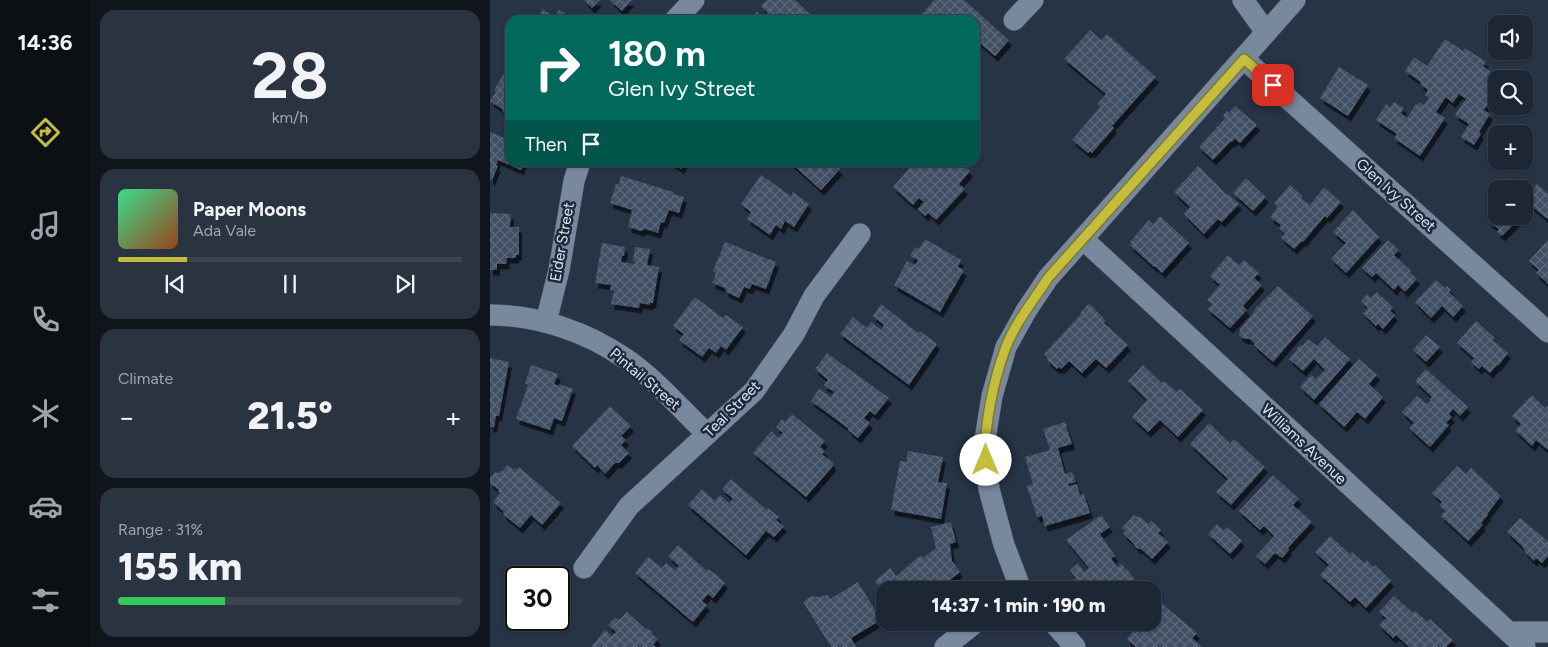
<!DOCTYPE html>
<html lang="en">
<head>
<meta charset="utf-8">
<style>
	:root { --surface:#1d2734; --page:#2a3340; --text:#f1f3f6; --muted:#a0a5ac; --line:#3b444f; --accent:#c4bd3e }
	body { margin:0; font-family:Figtree,sans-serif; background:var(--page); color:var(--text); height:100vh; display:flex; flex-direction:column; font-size:19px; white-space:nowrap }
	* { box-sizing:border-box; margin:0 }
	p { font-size:16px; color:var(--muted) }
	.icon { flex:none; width:28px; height:28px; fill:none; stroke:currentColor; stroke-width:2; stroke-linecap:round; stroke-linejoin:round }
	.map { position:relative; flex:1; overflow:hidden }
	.side { display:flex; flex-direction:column; gap:10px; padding:10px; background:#10151d; width:400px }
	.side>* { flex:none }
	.guide { position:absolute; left:15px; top:15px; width:475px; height:152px; border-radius:15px; box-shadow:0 1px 4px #0004,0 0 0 1px var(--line); background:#00695c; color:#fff; overflow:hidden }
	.tools { position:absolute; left:998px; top:15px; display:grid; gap:10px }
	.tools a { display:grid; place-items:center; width:45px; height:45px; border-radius:10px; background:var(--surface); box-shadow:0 1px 4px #0004,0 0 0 1px var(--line); font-size:25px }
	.speed { position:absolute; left:15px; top:566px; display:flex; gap:10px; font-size:25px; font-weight:700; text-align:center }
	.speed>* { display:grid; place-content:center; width:65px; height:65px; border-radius:50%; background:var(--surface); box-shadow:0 1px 4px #0004,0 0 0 1px var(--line); line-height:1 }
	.speed .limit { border:2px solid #111; border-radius:8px; background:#fff; color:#111 }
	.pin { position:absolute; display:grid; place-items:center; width:42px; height:42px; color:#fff; margin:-21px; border-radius:10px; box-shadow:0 2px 8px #0006 }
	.me { position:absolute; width:55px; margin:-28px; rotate:0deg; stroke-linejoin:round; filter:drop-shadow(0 0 4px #0008) }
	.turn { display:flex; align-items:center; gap:18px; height:105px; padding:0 20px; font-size:22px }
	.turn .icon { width:65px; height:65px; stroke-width:2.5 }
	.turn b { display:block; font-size:35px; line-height:42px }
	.then { display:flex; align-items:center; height:48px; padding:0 20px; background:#0003; gap:10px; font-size:19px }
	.big { font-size:38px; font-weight:800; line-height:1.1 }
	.side .widget { flex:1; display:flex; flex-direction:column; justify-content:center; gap:8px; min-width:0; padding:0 18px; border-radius:15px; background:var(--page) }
	.side .dial { align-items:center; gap:0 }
	.dial b { font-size:65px; line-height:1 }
	.song { display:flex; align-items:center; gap:15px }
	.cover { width:60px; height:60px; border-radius:8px; background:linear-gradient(135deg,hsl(150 70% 55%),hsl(20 70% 35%)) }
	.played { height:5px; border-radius:2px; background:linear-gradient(90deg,var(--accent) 20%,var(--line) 20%) }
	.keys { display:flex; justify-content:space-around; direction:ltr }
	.heat { display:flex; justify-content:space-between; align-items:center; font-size:28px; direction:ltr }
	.charge { height:8px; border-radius:4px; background:linear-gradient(90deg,#34c759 31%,var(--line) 0) }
	.trip { position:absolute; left:386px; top:581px; width:285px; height:50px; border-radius:15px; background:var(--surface); box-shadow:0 1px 4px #0004,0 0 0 1px var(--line); font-weight:800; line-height:50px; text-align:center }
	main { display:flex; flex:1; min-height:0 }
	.dock { display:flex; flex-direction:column; width:90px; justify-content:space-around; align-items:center; background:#0c1015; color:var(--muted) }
	.dock .icon { width:35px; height:35px }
	.dock .current { color:var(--accent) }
	.dock b { font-size:22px; color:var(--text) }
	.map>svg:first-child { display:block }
	.building { fill:url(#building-cross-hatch); filter:url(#shadow) }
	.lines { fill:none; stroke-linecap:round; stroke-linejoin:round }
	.minor-casing { stroke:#45505f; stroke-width:22 }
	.minor { stroke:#78889d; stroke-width:21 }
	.route-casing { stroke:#7f7b28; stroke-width:12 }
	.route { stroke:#c4bd3e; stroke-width:9 }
	.labels { text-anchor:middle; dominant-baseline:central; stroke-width:5; stroke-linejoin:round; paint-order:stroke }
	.street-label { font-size:15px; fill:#dde6f2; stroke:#1d2a3b }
</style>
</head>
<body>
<main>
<nav class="dock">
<b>14:36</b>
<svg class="icon current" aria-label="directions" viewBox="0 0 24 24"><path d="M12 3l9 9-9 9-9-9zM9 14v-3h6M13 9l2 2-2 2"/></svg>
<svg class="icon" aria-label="music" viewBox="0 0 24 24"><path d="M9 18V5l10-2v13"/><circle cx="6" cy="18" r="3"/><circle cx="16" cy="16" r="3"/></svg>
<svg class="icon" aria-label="phone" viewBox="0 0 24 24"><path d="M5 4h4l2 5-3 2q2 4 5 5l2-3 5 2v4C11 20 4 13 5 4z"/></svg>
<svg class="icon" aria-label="climate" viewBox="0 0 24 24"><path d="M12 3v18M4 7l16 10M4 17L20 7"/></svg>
<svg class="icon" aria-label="car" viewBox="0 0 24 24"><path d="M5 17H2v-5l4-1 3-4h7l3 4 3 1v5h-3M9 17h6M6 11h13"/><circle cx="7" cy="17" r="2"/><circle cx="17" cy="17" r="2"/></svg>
<svg class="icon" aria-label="filters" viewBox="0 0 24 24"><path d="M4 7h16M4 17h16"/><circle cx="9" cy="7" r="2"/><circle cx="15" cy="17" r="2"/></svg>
</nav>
<section class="side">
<div class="widget dial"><b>28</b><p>km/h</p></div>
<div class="widget">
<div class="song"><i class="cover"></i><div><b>Paper Moons</b><p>Ada Vale</p></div></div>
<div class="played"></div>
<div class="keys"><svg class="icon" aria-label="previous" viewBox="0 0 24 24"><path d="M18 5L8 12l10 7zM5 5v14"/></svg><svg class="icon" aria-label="pause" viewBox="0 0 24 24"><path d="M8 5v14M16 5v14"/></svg><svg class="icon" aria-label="next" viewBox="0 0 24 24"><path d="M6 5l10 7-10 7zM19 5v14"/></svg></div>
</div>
<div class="widget"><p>Climate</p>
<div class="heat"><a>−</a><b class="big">21.5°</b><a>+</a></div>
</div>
<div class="widget"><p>Range · 31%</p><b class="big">155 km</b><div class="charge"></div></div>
</section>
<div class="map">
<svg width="1058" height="647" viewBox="0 0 1058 647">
	<defs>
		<pattern id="building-cross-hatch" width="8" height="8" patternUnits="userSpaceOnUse" patternTransform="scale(1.25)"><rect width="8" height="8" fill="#415063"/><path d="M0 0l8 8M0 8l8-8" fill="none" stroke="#5c697a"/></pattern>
		<filter id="shadow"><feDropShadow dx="3" dy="5.5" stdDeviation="0" flood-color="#0009"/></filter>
	</defs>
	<rect width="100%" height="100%" fill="#273446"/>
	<g class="building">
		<polygon points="94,0 110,0 102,8"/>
		<polygon points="120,0 142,0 132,11"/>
		<polygon points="277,0 305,0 327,20 262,20 260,18 267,12 274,18 278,13 271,6"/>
		<polygon points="444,0 474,0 519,40 505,56 485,39 485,20 427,20"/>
		<polygon points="53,9 64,17 69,10 84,20 46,20"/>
		<polygon points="600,30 611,40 617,34 666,77 622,126 624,128 602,153 600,151 598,153 582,140 610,107 607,104 616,94 574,59"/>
		<polygon points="955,39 973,51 975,48 996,62 993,66 1011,79 1006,79 1006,101 1002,98 994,110 1000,114 989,132 991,134 984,145 971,137 979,124 965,115 976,99 969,94 963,103 956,97 946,112 955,118 930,156 904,138 907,134 886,120 896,104 900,107 904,102 914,108 911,113 917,118 926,104 928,105 929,102 934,105 939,98 935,95 938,90 930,84 931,82 915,71 924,57 937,66"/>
		<polygon points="20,64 20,117 13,112 12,109 0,101 6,92 4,90"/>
		<polygon points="849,67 878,85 858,116 830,98"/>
		<polygon points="745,106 767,125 750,143 745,139 742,142 741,141 723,160 709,147 735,118 733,116 737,111 739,113"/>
		<polygon points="0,132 20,140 20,162 34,162 31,170 8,160 6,165 8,166 2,180 0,179"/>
		<polygon points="181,162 195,162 191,169"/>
		<polygon points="300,162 342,162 350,169 331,190"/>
		<polygon points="425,162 456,162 461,167 464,162 470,162 480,171 469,184 475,189 446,220 438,213 435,216 428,209 434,202 429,198 423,205 403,187"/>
		<polygon points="708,166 737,195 738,194 749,204 732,222 728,219 714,234 694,214 700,207 684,192"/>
		<polygon points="271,175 301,196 303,192 319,204 304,227 295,221 291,229 286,225 280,235 257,219 261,212 251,204"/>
		<polygon points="131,176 183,192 183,194 194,197 189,213 179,210 174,223 171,222 168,233 155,229 151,231 138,227 142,210 120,203 126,184 129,184"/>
		<polygon points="756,178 776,197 763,211 743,193"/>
		<polygon points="1020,178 1032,189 1011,189"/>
		<polygon points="1047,184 1058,194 1058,217 1057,219 1036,201 1034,204 1034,190 1038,194"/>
		<polygon points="800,185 813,196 811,198 820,205 834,187 851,202 837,218 835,216 813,242 812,241 804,249 791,238 795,234 789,228 791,225 780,217 788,207 784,203"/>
		<polygon points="863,210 889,237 856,273 841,259 856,243 843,232"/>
		<polygon points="0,213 21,214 20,227 29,227 29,255 26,255 26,258 17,258 16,264 7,264 7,270 0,270"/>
		<polygon points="1006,214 1006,216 1029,216 1026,219 1028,220 1012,236 1007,232 1009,229 999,222"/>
		<polygon points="670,216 699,243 672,273 665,266 664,267 640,245 642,243 640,242 659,220 663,224"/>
		<polygon points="435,239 471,260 468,267 474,270 450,312 404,285 417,261 425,265 428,260 420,256 425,247 429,249"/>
		<polygon points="898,240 909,250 904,255 921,271 920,272 927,279 915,292 908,285 904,290 886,273 882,277 872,268"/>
		<polygon points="1058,240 1058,284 1046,273 1049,270 1039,261"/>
		<polygon points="235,242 286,262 276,289 262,284 260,289 254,287 249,298 236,292 235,288 222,283 226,273 223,271"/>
		<polygon points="112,243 135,247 134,256 132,256 131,262 145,264 145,262 143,262 145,247 160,249 157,265 169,267 163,303 160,303 160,305 150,303 149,308 121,304 124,291 120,290 121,285 105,283"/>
		<polygon points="738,255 749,265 754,260 769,273 764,278 772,285 753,306 757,310 740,328 718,309 722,304 717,300 730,285 720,276"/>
		<polygon points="946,280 955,288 957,286 961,290 959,292 973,306 963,317 952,306 941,318 925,302"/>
		<polygon points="788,286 823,316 783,362 764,345 765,344 760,339 754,339 749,335 750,329 765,311 764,310"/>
		<polygon points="887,292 903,307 900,311 905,315 893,329 888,324 886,326 873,313 878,308 871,301 877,294 881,298"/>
		<polygon points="205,297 233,318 236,315 253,327 236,350 231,346 226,353 219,348 212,357 189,340 194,334 183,326"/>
		<polygon points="599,303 616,321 614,323 638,345 616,368 606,359 592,373 579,361 571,369 569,367 567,369 557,360 558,358 554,354 591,314 590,313"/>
		<polygon points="391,304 428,333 430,331 447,344 419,385 350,334 363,317 377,328 381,322 391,330 394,325 383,316"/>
		<polygon points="986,321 1005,338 1003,340 1018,353 1008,366 1007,365 1000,373 992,366 989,369 981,362 984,358 967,343"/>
		<polygon points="936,335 950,347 936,362 923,350"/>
		<polygon points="835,337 860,359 824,400 810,387 821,375 826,379 835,370 824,359 813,371 799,359 807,350 807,348 810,345 812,346 818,339 827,346"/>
		<polygon points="337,353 399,398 385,415 380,411 374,418 380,423 368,438 358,430 359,429 321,401 329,389 341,397 344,392 334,385 338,380 325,369"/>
		<polygon points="0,358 19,362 9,416 6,416 4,427 0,427"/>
		<polygon points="869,359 887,375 879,384 893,397 875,419 867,412 854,427 829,404"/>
		<polygon points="41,365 68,374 64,384 69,386 69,384 83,389 72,421 64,418 60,430 26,419 38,385 35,383"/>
		<polygon points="653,365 672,383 674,381 687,392 690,389 713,410 688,437 670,420 658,432 642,417 657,400 638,381"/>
		<polygon points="936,369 978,407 970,416 963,409 959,414 962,417 956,423 959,425 940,447 919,428 924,423 912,412 927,396 937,404 941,400 940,399 942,397 925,381"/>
		<polygon points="1042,395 1055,408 1057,406 1058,407 1058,450 1046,440 1042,446 1025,430 1031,424 1022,416"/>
		<polygon points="120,406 141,426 131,436 136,440 131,445 139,453 129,463 125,463 115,474 107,465 105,468 82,446"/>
		<polygon points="302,414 335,441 330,447 335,451 332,454 343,463 343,466 316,497 263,453 281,431 288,438 293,433 286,427 292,419 295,422"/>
		<polygon points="575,422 582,444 568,448 575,474 582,472 586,482 578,484 579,486 587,484 590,495 594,494 600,513 555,526 552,516 547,517 537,486 543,484 535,457 560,450 553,429"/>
		<polygon points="719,423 740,443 744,439 775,467 741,505 726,492 738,479 700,444"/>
		<polygon points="418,451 453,457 448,482 457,483 451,519 401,510 410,461 416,462"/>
		<polygon points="18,465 24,470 25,468 27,470 29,467 71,503 52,525 41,515 30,528 14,515 13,511 3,502 10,493 8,491 9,490 0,483 0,478 5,472 7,473 12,471"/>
		<polygon points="967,466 976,474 981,468 1011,496 997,514 998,515 991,523 993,525 978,541 951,516 955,511 949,505 952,502 942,493"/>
		<polygon points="783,475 809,499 803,505 822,522 798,548 799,550 792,558 785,553 775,564 766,556 784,536 774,526 770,530 749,511"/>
		<polygon points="241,479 277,510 278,508 289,517 286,520 294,526 284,537 276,531 256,555 198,505 212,489 225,501 230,495 239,503 243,499 232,489"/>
		<polygon points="611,515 620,527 610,534 625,556 621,558 627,567 632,564 636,570 637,569 648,585 643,589 644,590 585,590 579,582 586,578 580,570 588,563 594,572 599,568 576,540"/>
		<polygon points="644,515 647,517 649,516 658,524 661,521 671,530 668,533 678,542 662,559 651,549 646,548 644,544 633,533 635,531 632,528"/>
		<polygon points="1030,518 1058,541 1058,556 1052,563 1046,558 1044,561 1034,551 1035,550 1032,546 1017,532"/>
		<polygon points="461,522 466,542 460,544 462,561 470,572 447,590 395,590 395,594 385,581 400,568 406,576 431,555 433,558 446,548 441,527"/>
		<polygon points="727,524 733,530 737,527 752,541 740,554 718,534"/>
		<polygon points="840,536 860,554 862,552 874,563 877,560 883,567 885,565 901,581 876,608 865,597 860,602 830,575 839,565 825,552"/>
		<polygon points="188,545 217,571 218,569 225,574 235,583 223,598 218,594 212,601 217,605 203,622 145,573 158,557 172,568 176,563 185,570 189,566 178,556"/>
		<polygon points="368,582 391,620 361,638 366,647 341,647 313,602 321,596 329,597 338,595 340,599"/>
		<polygon points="904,596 923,613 925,611 938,622 940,619 963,640 956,647 919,647 906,635 903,638 889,625 896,618 889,612"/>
		<polygon points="670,602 707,633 702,638 712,647 646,647 637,639 651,622 662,622 662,610"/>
		<polygon points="137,612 156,629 157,628 162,632 161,633 168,639 163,645 166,647 101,647 115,630 122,636 126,632 118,625 125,617 129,620"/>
	</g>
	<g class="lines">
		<defs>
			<g id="minor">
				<polyline points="753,0 776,32"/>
				<polyline points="185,20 204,0"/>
				<polyline points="524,20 543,0"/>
				<polyline points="754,59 1058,332"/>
				<polyline points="594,240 1035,647"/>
				<path d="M 0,315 C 48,315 97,332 136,359 C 165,379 191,409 217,434"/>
				<polyline points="56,322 69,270 84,181 90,162"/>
				<polyline points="94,568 139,506 264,391 304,334 324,296 370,234"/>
				<polyline points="534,590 530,587 514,545 499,489 494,446 502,396 516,347 536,311 558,278 805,0"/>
				<polyline points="563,622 585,647"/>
				<polyline points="1019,632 1058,632"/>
				<polyline points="455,647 486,622"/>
			</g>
		</defs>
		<use href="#minor" class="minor-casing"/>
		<use href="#minor" class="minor"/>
	</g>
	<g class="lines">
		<defs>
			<path id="route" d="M 496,460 C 493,428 504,378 516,347 C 525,323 544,300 558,278 L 754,59 L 783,85"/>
		</defs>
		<use href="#route" class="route-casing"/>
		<use href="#route" class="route"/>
	</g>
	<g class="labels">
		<g class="street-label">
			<text transform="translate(906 195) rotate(42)">Glen Ivy Street</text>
			<text transform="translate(72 242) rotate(-80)">Eider Street</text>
			<text transform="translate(155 379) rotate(40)">Pintail Street</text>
			<text transform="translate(242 409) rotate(-45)">Teal Street</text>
			<text transform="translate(814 444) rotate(43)">Williams Avenue</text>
		</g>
	</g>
</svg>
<div class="tools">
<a><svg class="icon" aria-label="sound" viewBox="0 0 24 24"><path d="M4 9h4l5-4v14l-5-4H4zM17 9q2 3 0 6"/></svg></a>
<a><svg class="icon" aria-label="search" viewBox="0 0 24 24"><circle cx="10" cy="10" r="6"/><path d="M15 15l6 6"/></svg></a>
<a>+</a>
<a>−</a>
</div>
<div class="speed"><div class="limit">30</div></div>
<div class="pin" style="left:783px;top:85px;background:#d93025"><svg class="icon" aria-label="arrive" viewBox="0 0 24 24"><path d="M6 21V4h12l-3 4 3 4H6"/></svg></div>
<svg class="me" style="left:496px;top:460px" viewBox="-20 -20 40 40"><circle r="19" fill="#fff"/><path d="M0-13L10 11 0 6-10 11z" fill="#c4bd3e"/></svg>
<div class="trip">14:37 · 1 min · 190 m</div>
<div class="guide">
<div class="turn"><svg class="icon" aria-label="right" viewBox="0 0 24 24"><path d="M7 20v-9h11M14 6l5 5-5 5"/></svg><div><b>180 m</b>Glen Ivy Street</div></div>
<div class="then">Then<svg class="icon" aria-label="arrive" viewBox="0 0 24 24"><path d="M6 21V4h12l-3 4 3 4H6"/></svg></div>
</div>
</div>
</main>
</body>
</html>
